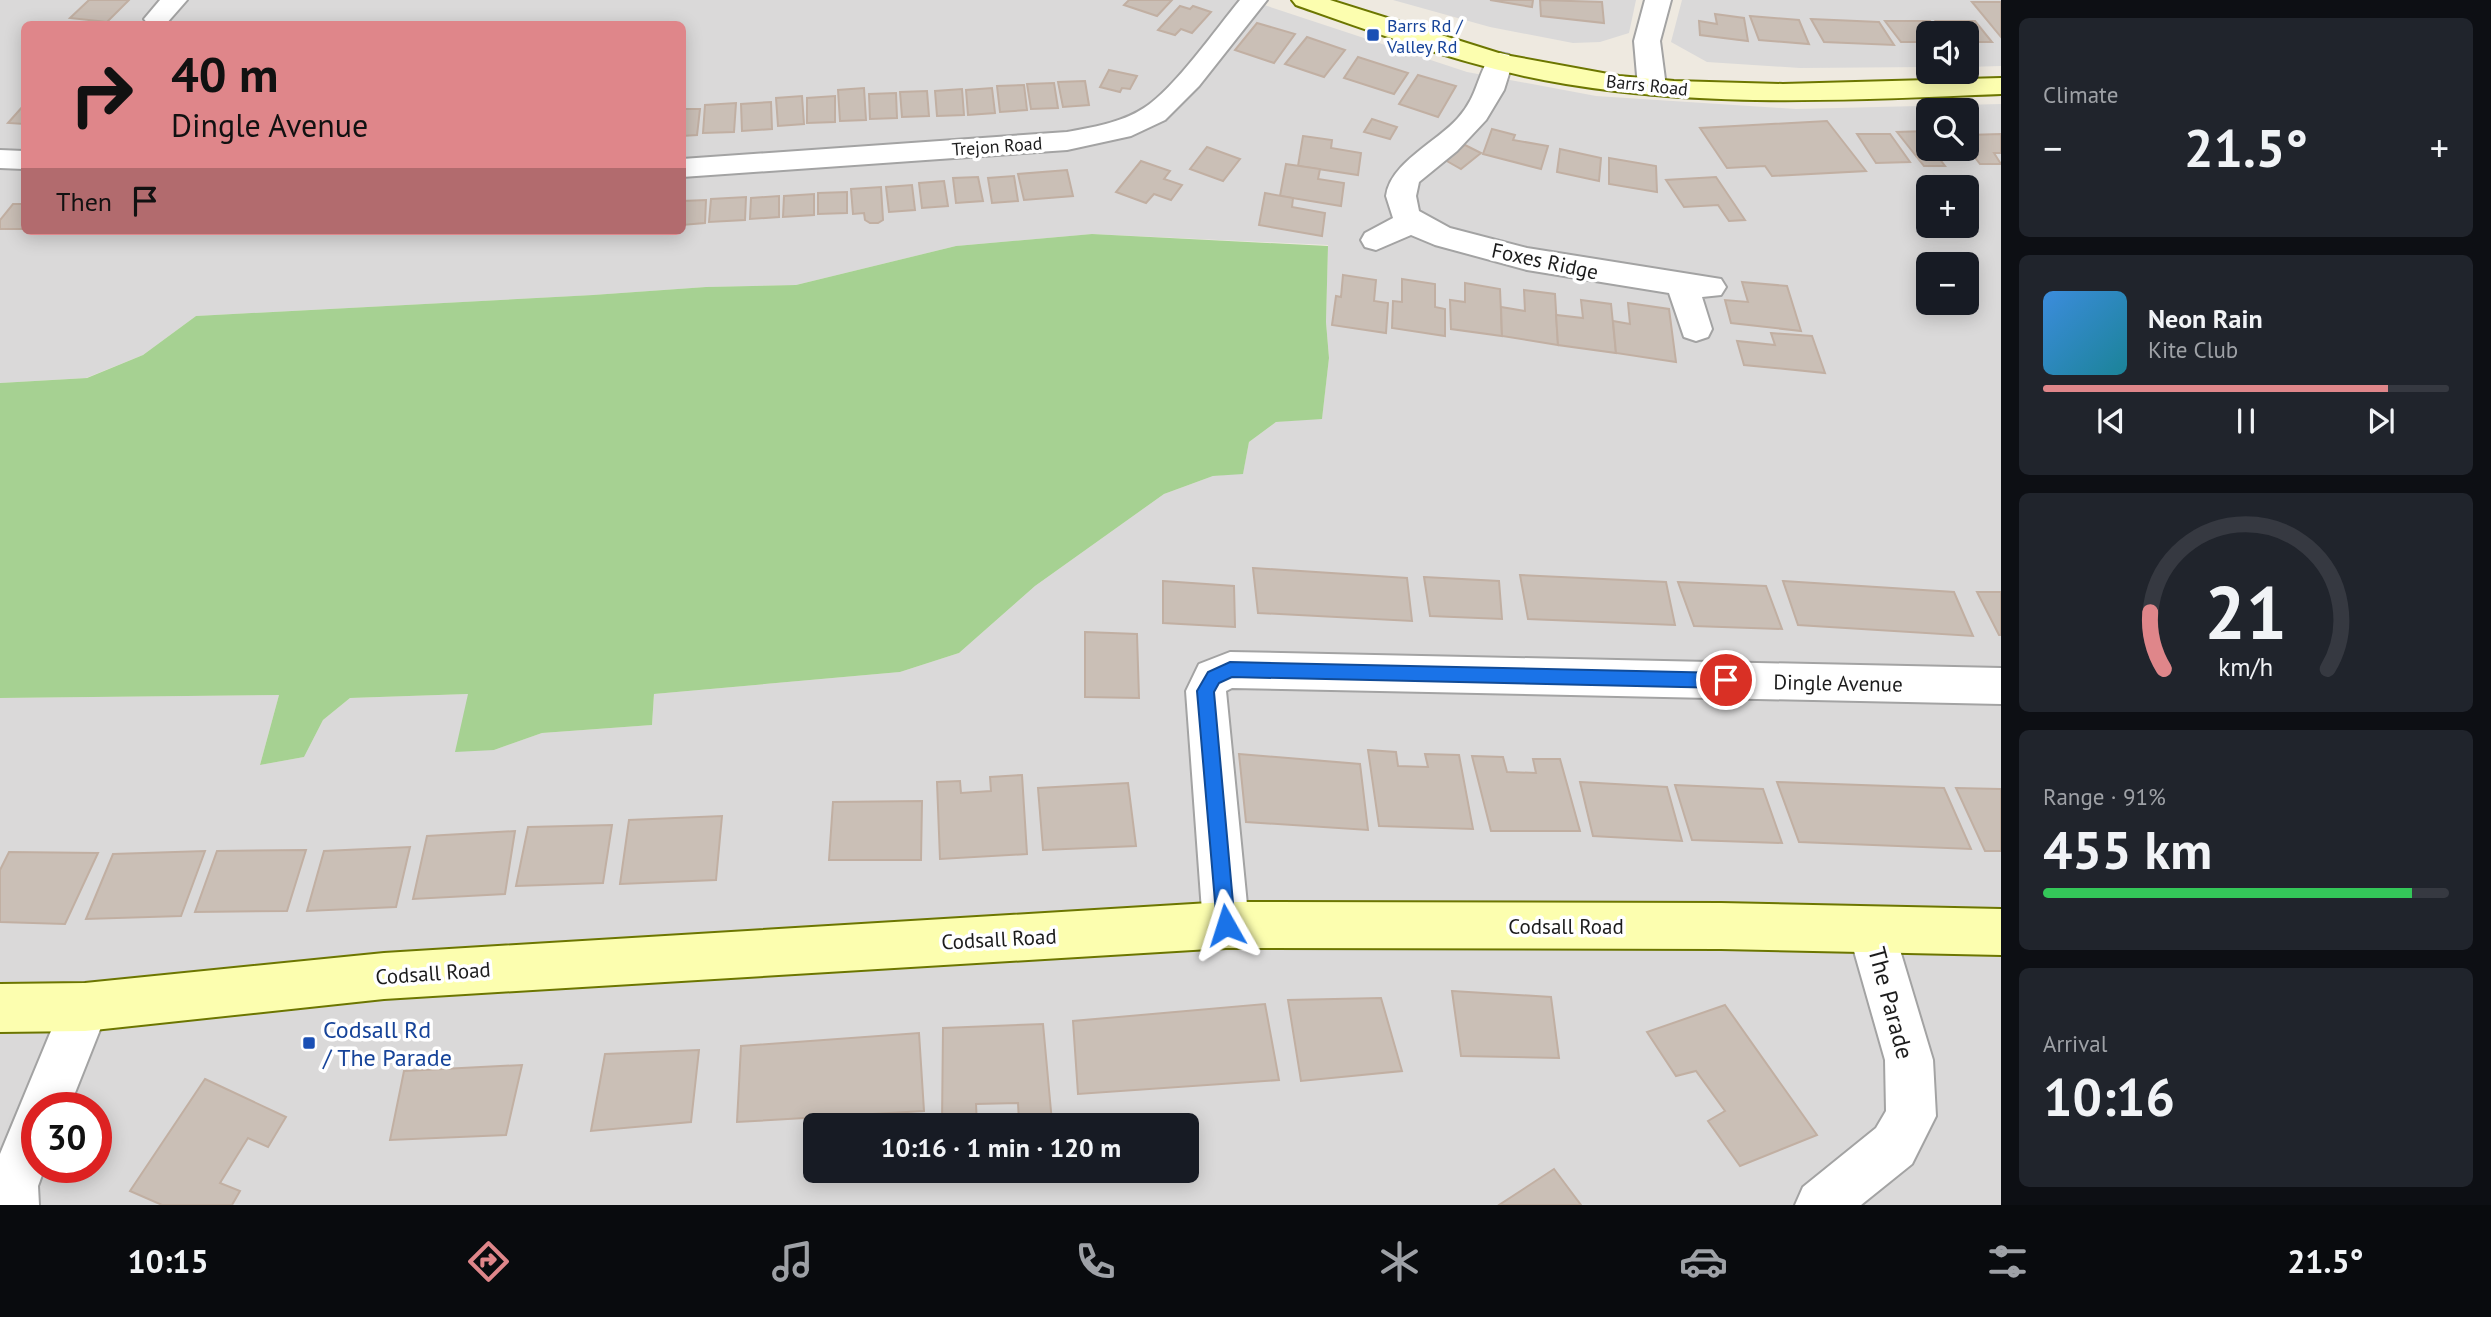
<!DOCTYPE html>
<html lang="en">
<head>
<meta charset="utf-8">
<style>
	:root { --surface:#171b24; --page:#20242c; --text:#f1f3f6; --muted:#9ea1a6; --line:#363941; --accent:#df868a }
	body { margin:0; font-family:"PT Sans",sans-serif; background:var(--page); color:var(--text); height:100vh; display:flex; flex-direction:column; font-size:26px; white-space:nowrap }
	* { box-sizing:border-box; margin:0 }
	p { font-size:23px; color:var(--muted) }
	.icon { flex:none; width:38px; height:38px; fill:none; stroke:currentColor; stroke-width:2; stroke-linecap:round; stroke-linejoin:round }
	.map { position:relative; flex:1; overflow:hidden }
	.details { display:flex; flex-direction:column; gap:18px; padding:18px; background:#0d0f14; width:490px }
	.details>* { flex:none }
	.top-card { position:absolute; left:21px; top:21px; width:665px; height:214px; border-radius:10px; box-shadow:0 4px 18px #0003; background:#df868a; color:#111; overflow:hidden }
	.fabs { position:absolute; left:1916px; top:21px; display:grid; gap:14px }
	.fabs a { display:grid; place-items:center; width:63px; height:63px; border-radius:10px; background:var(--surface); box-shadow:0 4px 18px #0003; font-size:35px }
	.speed { position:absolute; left:21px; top:1092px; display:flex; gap:14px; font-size:35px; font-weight:700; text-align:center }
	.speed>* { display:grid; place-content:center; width:91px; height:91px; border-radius:50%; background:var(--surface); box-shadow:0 4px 18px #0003; line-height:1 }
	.speed .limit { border:10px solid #d22; background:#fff; color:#111 }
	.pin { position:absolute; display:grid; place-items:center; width:60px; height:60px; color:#fff; margin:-30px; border:4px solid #fff; border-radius:50%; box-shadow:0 2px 7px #0007 }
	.me { position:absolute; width:77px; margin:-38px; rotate:354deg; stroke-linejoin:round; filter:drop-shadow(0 0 5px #0008) }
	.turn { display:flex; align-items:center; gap:24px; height:147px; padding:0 35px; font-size:32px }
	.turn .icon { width:91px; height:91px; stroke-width:2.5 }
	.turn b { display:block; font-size:49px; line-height:60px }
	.then { display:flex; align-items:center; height:66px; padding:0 35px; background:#0003; gap:14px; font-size:26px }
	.big { font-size:52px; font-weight:800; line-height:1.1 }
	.details .tile { flex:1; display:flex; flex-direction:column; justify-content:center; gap:10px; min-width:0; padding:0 24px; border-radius:10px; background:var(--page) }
	.details .dial { align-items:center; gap:0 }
	.dial svg { height:182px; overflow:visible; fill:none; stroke:var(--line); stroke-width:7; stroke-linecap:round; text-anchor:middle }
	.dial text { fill:var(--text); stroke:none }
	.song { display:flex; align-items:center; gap:21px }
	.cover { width:84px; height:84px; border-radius:10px; background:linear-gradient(135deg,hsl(210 70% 55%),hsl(190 70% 35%)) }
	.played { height:7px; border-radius:4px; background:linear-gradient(90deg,var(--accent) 85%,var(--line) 85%) }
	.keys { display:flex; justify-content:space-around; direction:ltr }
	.heat { display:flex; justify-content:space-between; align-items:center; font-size:38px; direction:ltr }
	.charge { height:10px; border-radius:5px; background:linear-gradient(90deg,#34c759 91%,var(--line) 0) }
	.trip { position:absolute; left:803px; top:1113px; width:396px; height:70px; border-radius:10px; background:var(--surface); box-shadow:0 4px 18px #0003; font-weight:800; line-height:70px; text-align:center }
	.tab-bar { display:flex; height:112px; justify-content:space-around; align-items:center; background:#090b0e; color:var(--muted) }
	.tab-bar .icon { width:49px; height:49px }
	.tab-bar .selected { color:var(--accent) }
	.tab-bar b { font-size:32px; color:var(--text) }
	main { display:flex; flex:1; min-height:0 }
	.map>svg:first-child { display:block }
	.residential { fill:#dad9d9; fill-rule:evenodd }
	.forest { fill:#a6d192 }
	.building { fill:#cabfb6; stroke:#c1afa2; stroke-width:2 }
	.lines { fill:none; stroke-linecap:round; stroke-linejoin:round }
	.street-casing { stroke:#a3a3a3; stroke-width:4 }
	.secondary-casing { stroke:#6c7600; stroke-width:4 }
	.street { fill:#fff; fill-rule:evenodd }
	.secondary { fill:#fcfeaf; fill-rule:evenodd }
	.route { fill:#1a73e8; stroke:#114b97; stroke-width:2 }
	.transit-dot { fill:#1a4fb4; stroke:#fff; stroke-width:2.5 }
	.labels { text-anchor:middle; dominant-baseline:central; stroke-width:7; stroke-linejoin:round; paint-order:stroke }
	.far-transit-label { font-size:18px; fill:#164399; stroke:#fff; text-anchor:start }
	.far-street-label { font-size:18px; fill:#1c1c1c; stroke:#fff }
	.street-label { font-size:21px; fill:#1c1c1c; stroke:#fff }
	.near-street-label { font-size:24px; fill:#1c1c1c; stroke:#fff }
	.near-transit-label { font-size:24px; fill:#164399; stroke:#fff; text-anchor:start }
</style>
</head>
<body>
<main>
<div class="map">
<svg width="2001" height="1205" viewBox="0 0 2001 1205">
	<rect width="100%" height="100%" fill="#eee9e0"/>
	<g class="residential">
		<path d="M 0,0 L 1249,0 L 1467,72 L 1596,96 L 1796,109 L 2001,104 L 2001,1205 L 0,1205 L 0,698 L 279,695 L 260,765 L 304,757 L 323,720 L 350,698 L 469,694 L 494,750 L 542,733 L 652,725 L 654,694 L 900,672 L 959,653 L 1035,586 L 1164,494 L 1213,476 L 1243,473 L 1249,442 L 1276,422 L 1322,418 L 1329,358 L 1326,322 L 1328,245 L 1092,234 L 956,246 L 796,285 L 706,287 L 593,295 L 196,316 L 143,355 L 86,378 L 0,383 ZM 24,24 L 682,24 L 682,231 L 24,231 ZM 1928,110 L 1967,110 L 1967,149 L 1928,149 ZM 1928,187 L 1967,187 L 1967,226 L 1928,226 ZM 1928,264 L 1967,264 L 1967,303 L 1928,303 ZM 37,1108 L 96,1108 L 96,1167 L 37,1167 ZM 816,1125 L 1186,1125 L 1186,1171 L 816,1171 Z"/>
		<polygon points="1393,0 1636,0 1629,33 1600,42 1573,43 1490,27"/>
		<polygon points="1682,0 2001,0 2001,66 1967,67 1967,33 1928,33 1928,67 1800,68 1707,62 1671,42"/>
	</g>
	<polygon class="forest" points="1092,234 1328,246 1326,322 1329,358 1322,419 1276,422 1249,442 1243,474 1213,476 1164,494 1035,586 959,653 900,672 654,694 652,725 542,733 494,750 455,752 468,694 350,698 323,720 304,757 260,765 279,695 0,698 0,383 87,378 143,355 196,316 593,295 706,287 796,285 956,246"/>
	<g class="building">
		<polygon points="89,0 129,0 107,22 70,18"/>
		<polygon points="1129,0 1172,0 1157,16 1124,5"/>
		<polygon points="1490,0 1533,0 1532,7"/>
		<polygon points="1540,0 1602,2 1604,23 1541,16"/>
		<polygon points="1972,2 2001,2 2001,37"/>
		<polygon points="1180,6 1190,9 1193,6 1211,12 1192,33 1181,29 1175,35 1158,30"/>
		<polygon points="1715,14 1744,18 1748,41 1700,35 1699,21 1717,24"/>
		<polygon points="1750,16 1799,20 1809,44 1759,40"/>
		<polygon points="1811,19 1879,22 1894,45 1824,42"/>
		<polygon points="1885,21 1930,21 1940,33 1928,33 1928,42 1901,42"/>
		<polygon points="1936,21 1975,21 1992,42 1967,42 1967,33 1946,33"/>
		<polygon points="1257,23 1295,34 1274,63 1235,50"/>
		<polygon points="1307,37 1345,50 1324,77 1285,64"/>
		<polygon points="1358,57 1408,73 1394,94 1344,78"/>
		<polygon points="1109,70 1137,76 1130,89 1122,88 1120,92 1100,87"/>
		<polygon points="1418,75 1456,86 1438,117 1399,104"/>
		<polygon points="1085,81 1089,105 1063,107 1058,82"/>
		<polygon points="1054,83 1058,108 1031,109 1027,84"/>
		<polygon points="1024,85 1027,110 1000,112 997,86"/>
		<polygon points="864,88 866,120 840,121 838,90"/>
		<polygon points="992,88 995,113 968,115 966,90"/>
		<polygon points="962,89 964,115 937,116 935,91"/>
		<polygon points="927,91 929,116 902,117 900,92"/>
		<polygon points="896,93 897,118 870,119 869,94"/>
		<polygon points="802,96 804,124 778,126 776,98"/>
		<polygon points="835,96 835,122 807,123 807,98"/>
		<polygon points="771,102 772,129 742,131 741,104"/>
		<polygon points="736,103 734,132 703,133 705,105"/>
		<polygon points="24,105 24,124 8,123"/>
		<polygon points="682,109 700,109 697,135 682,136"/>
		<polygon points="1372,119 1397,127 1390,139 1364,132"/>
		<polygon points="1827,121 1866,171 1772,176 1765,166 1727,168 1700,128"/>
		<polygon points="1492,129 1515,135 1513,140 1548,146 1541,169 1483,154"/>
		<polygon points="1928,131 1928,149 1955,149 1962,157 1939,158 1945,166 1924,166 1897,132"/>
		<polygon points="1857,134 1890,134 1910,162 1876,163"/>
		<polygon points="2001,134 2001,153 1994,153 2001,164 1980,164 1967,147 1967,135"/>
		<polygon points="1303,136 1332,140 1331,148 1361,153 1358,175 1298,166"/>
		<polygon points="1465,145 1481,153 1461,169 1445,160"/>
		<polygon points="1207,147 1240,159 1223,181 1190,169"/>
		<polygon points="1560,149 1601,158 1599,181 1557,172"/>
		<polygon points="1609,158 1656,166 1657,192 1609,184"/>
		<polygon points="1141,161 1170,171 1164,179 1182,185 1171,200 1154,194 1146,203 1116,192"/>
		<polygon points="1286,164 1320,169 1318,179 1344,183 1341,206 1280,196"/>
		<polygon points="1067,170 1073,196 1024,200 1018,174"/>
		<polygon points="1014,176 1018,201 992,203 988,178"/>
		<polygon points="978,177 983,201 956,203 953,178"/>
		<polygon points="1716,177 1745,220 1729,221 1718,205 1684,207 1666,180"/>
		<polygon points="944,181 948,206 922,208 919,183"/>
		<polygon points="912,185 915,210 889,212 886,187"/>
		<polygon points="881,187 883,220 878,223 870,223 865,220 864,213 853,214 851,189"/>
		<polygon points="847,192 847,213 818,214 818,193"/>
		<polygon points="1265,193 1293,198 1292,207 1325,213 1322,236 1259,225"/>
		<polygon points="814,194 814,215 783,217 784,196"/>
		<polygon points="779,196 779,217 750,219 751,198"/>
		<polygon points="746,197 745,220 709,222 711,199"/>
		<polygon points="706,200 705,223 682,225 682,201"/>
		<polygon points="13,204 24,204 24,229 0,229 0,220"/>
		<polygon points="1343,275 1376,280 1374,301 1388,303 1386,333 1332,325 1336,296 1341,297"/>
		<polygon points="1402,279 1435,284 1435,307 1445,309 1445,336 1392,328 1393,301 1402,302"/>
		<polygon points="1742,282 1787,286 1801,331 1731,323 1725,300 1748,302"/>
		<polygon points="1465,283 1500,289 1502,336 1451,329 1450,300 1465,302"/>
		<polygon points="1524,290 1555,294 1558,345 1502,336 1501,307 1525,311"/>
		<polygon points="1581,300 1611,304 1616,353 1558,345 1556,315 1583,318"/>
		<polygon points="1628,303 1669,309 1676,362 1616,353 1613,321 1630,324"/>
		<polygon points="1771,333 1812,336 1825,373 1744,365 1737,341 1775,345"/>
		<polygon points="1253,568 1407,578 1412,621 1258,613"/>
		<polygon points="1520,575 1666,582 1675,625 1528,619"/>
		<polygon points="1424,577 1499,581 1502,619 1430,616"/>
		<polygon points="1163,581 1234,586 1235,627 1163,623"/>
		<polygon points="1783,581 1954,592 1973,636 1798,625"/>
		<polygon points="1678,582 1766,586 1782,629 1694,626"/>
		<polygon points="1977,592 2001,592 2001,635 1999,635"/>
		<polygon points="1085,632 1137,634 1139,698 1085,697"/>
		<polygon points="1368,750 1396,752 1398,766 1428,767 1425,754 1459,755 1473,829 1379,826"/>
		<polygon points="1239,754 1360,764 1368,830 1246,822"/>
		<polygon points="1472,756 1503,757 1507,772 1536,773 1533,759 1560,759 1580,831 1491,831"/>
		<polygon points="1022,775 1027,854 940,859 937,782 960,781 961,793 991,791 990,777"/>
		<polygon points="1580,782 1667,787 1682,841 1593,836"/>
		<polygon points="1777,782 1944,788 1971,849 1799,842"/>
		<polygon points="1128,783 1136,846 1043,850 1038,788"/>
		<polygon points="1675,785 1763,789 1782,843 1692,840"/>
		<polygon points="1956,788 2001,789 2001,851 1985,851"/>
		<polygon points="922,801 921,860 829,860 833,802"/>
		<polygon points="722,816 716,880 620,884 629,820"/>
		<polygon points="612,825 603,883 516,886 528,827"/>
		<polygon points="515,831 505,894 413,899 427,836"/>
		<polygon points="410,847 396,907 307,911 324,851"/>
		<polygon points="306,850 287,911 195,912 217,851"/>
		<polygon points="205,851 181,916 86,919 113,854"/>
		<polygon points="9,852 98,853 65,924 0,922 0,870"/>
		<polygon points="1452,991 1551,997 1559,1058 1461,1056"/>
		<polygon points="1381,998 1402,1071 1301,1081 1288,1000"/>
		<polygon points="1265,1004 1279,1080 1078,1094 1073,1021"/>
		<polygon points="1725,1005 1817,1135 1740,1166 1708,1121 1725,1111 1696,1071 1676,1076 1647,1032"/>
		<polygon points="1043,1024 1052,1122 1019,1122 1018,1103 976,1104 977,1125 942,1125 943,1028"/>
		<polygon points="919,1033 924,1111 737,1122 741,1046"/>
		<polygon points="699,1050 691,1122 591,1131 605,1054"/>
		<polygon points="522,1065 506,1135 390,1140 404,1071"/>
		<polygon points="205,1079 286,1117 268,1147 248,1138 220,1183 240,1191 232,1205 162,1205 130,1191"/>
		<polygon points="1554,1169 1581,1205 1499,1205"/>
	</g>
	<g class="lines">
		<defs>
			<g id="street">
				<polygon points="160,0 187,0 166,24 148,24 144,19"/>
				<path d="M 1240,0 L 1267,0 L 1199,86 L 1165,120 L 1131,136 L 1067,150 L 682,177 L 682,159 L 1067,132 C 1093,127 1121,123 1144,108 C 1174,89 1216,29 1240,0 Z"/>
				<polygon points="1645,0 1671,0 1660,41 1666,87 1662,93 1652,95 1642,93 1638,87 1634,41"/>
				<path d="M 1500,53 L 1509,55 L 1513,61 L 1504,90 L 1486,120 L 1457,151 L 1419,182 L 1416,196 L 1419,211 L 1450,228 L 1527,248 L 1721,279 L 1726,287 L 1721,295 L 1702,297 L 1712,329 L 1708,337 L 1696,341 L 1684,337 L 1669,293 L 1527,270 L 1435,245 L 1411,235 L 1376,250 L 1365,247 L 1361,240 L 1365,233 L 1393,218 L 1386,196 C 1390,163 1437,142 1458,118 C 1478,96 1477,75 1491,55 Z"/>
				<polygon points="0,150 24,151 24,169 0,168"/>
				<polygon points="1230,652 2001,668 2001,704 1232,688 1226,691 1249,925 1242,941 1226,948 1210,941 1203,925 1186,691 1199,664"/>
				<polygon points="1871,907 1887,914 1894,930 1933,1060 1936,1116 1912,1164 1861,1205 1795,1205 1803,1187 1876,1128 1886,1111 1885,1060 1848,930 1855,914"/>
				<polygon points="85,983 102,990 109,1007 69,1108 37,1108 37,1167 45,1167 38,1186 39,1205 0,1205 0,1154 68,990"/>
			</g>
			<g id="secondary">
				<path d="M 1292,0 L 1330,0 L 1505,55 L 1619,76 L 1674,81 L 1783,84 L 2001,78 L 2001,94 C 1856,100 1710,108 1566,84 C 1474,69 1384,36 1296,5 Z"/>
				<polygon points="1226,902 1721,903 2001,909 2001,955 1721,949 1226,948 384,999 85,1031 0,1032 0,984 85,983 384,953"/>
			</g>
		</defs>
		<use href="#street" class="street-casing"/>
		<use href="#secondary" class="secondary-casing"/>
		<use href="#street" class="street"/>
		<use href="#secondary" class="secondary"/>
	</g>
	<polygon class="route" points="1230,662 1726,673 1732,675 1734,680 1732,686 1726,688 1232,677 1219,683 1214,692 1235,925 1233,931 1226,934 1219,931 1217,925 1197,691 1208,672"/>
	<g class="transit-dot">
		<rect x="1366" y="28" width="14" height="14" rx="3.5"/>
		<rect x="302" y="1036" width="14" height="14" rx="3.5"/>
	</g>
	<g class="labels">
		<g class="far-transit-label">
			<text x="1387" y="25">Barrs Rd /<tspan x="1387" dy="21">Valley Rd</tspan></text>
		</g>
		<g class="far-street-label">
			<text transform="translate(1647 85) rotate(6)">Barrs Road</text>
			<text transform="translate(997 146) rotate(-4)">Trejon Road</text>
		</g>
		<g class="street-label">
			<text transform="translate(1545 261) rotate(12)">Foxes Ridge</text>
			<text transform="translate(1838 683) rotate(1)">Dingle Avenue</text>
			<text x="1566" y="926">Codsall Road</text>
			<text transform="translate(999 939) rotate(-3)">Codsall Road</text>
			<text transform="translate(433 973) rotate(-4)">Codsall Road</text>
		</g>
		<g class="near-street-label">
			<text transform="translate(1891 1003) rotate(75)">The Parade</text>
		</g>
		<g class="near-transit-label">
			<text x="323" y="1029">Codsall Rd<tspan x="323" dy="28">/ The Parade</tspan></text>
		</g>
	</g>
</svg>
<div class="fabs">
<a><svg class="icon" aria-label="sound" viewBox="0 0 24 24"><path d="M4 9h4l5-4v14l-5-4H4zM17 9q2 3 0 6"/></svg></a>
<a><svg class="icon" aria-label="search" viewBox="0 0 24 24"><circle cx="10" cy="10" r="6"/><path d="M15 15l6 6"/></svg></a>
<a>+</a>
<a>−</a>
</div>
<div class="speed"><div class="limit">30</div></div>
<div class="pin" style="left:1726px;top:680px;background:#d93025"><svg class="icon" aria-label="arrive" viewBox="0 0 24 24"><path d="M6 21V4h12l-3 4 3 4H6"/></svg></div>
<svg class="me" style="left:1226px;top:925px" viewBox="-20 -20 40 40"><path d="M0-17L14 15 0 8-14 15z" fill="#1a73e8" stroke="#fff" stroke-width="4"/></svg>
<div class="trip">10:16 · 1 min · 120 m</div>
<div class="top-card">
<div class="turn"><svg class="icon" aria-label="right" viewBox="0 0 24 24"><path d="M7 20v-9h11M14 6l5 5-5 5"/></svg><div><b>40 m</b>Dingle Avenue</div></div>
<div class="then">Then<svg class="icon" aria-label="arrive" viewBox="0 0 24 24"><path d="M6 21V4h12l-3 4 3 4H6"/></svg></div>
</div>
</div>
<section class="details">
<div class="tile"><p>Climate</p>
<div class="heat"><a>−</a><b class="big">21.5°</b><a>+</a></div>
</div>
<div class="tile">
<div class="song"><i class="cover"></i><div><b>Neon Rain</b><p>Kite Club</p></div></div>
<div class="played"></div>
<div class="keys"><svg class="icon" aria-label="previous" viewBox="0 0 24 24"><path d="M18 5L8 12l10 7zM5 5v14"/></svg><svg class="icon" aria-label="pause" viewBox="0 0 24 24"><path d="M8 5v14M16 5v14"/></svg><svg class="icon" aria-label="next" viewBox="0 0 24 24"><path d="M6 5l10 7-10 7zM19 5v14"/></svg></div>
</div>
<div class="tile dial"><svg viewBox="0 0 100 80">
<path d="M14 69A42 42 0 1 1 86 69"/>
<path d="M14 69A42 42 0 0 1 8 44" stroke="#df868a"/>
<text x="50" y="56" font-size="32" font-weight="700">21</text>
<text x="50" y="72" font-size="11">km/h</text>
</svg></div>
<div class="tile"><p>Range · 91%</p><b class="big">455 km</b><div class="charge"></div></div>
<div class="tile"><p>Arrival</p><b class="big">10:16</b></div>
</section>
</main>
<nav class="tab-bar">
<b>10:15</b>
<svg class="icon selected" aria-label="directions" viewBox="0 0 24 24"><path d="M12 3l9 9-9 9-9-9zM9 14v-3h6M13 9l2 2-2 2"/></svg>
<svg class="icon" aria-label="music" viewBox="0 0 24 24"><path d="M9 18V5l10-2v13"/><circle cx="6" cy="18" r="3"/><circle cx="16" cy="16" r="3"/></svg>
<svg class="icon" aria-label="phone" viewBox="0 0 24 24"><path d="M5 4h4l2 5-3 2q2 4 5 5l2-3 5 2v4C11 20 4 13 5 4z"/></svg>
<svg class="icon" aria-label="climate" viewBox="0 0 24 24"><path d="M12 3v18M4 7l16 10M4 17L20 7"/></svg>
<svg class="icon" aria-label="car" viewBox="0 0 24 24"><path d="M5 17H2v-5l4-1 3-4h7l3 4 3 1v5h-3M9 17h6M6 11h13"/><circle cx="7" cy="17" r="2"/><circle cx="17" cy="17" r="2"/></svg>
<svg class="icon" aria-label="filters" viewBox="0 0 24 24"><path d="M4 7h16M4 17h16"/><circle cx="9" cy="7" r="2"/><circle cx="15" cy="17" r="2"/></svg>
<b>21.5°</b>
</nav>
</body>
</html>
